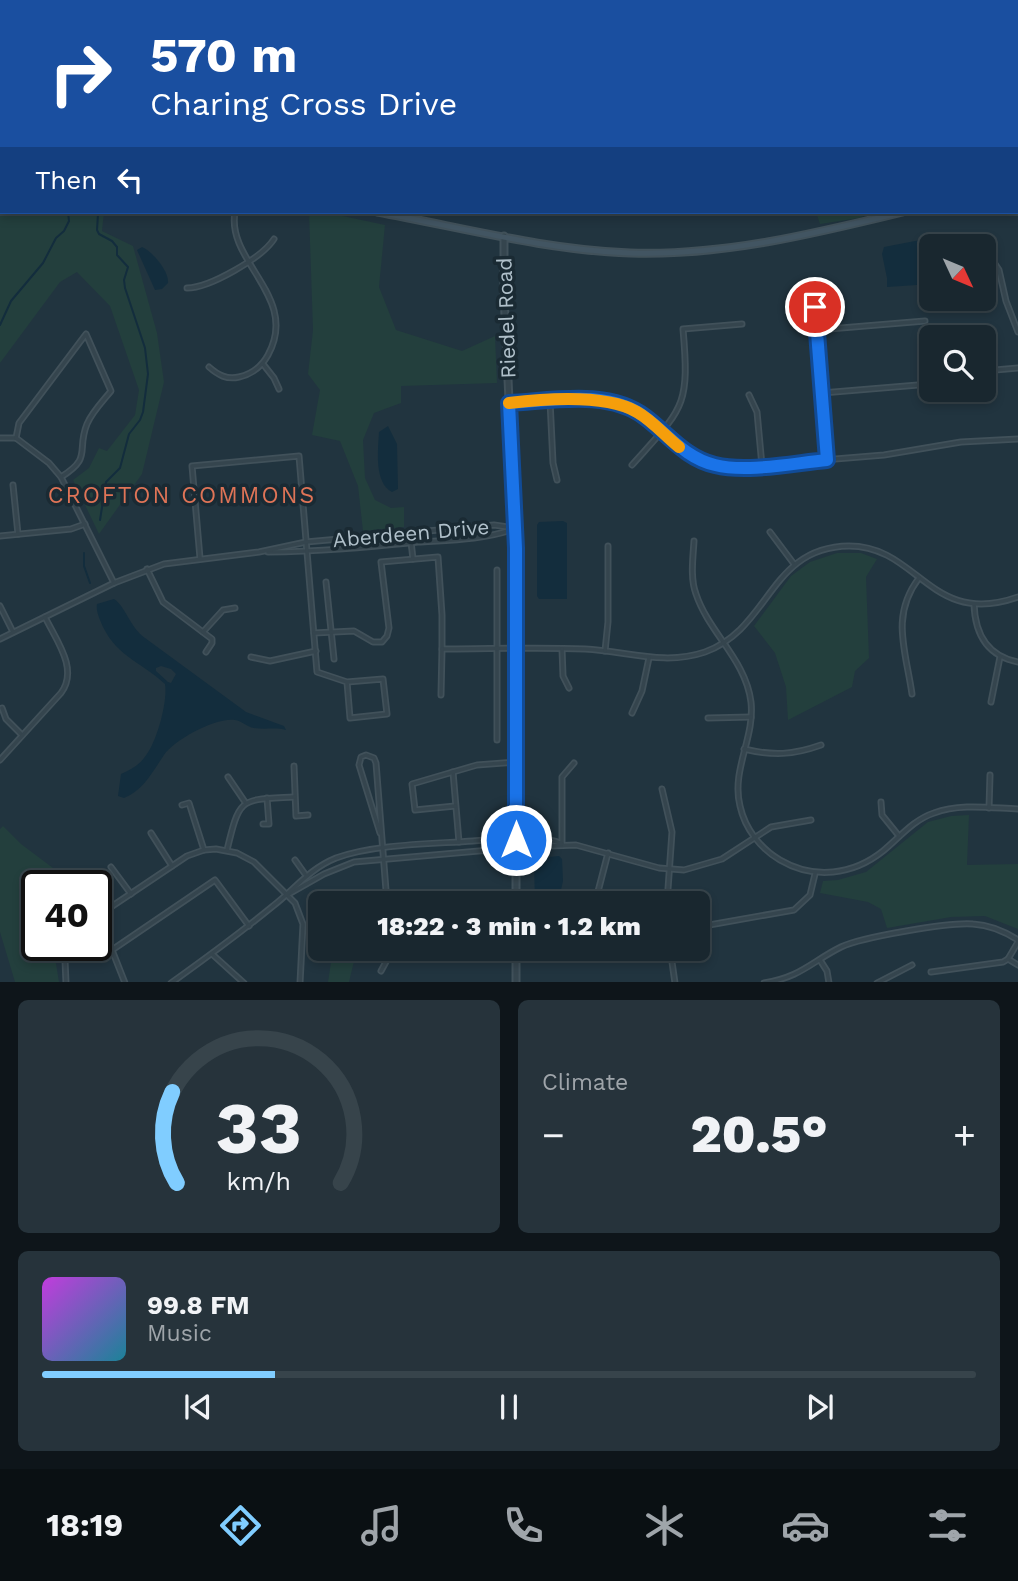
<!DOCTYPE html>
<html lang="en">
<head>
<meta charset="utf-8">
<style>
	:root { --surface:#19272f; --page:#26333b; --text:#f1f3f6; --muted:#9fa5aa; --line:#37444b; --accent:#80cdff }
	body { margin:0; font-family:"Work Sans",sans-serif; background:var(--page); color:var(--text); height:100vh; display:flex; flex-direction:column; font-size:26px; white-space:nowrap }
	* { box-sizing:border-box; margin:0 }
	p { font-size:23px; color:var(--muted) }
	.icon { flex:none; width:38px; height:38px; fill:none; stroke:currentColor; stroke-width:2; stroke-linecap:round; stroke-linejoin:round }
	.map { position:relative; height:982px; overflow:hidden }
	.side { display:flex; flex-direction:column; gap:18px; padding:18px; background:#0e151a; flex:1 }
	.side>* { flex:none }
	.banner { position:absolute; left:0px; top:0px; width:1018px; height:214px; box-shadow:0 4px 10px #0003,0 0 0 2px var(--line); background:#1a4fa0; color:#fff; overflow:hidden }
	.needle { width:46px; rotate:134deg }
	.buttons { position:absolute; left:919px; top:234px; display:grid; gap:14px }
	.buttons a { display:grid; place-items:center; width:77px; height:77px; border-radius:10px; background:var(--surface); box-shadow:0 4px 10px #0003,0 0 0 2px var(--line); font-size:35px }
	.speed { position:absolute; left:21px; top:870px; display:flex; gap:14px; font-size:35px; font-weight:700; text-align:center }
	.speed>* { display:grid; place-content:center; width:91px; height:91px; border-radius:50%; background:var(--surface); box-shadow:0 4px 10px #0003,0 0 0 2px var(--line); line-height:1 }
	.speed .limit { border:4px solid #111; border-radius:10px; background:#fff; color:#111 }
	.pin { position:absolute; display:grid; place-items:center; width:60px; height:60px; color:#fff; margin:-30px; border:4px solid #fff; border-radius:50%; box-shadow:0 2px 7px #0007 }
	.me { position:absolute; width:77px; margin:-38px; rotate:0deg; stroke-linejoin:round; filter:drop-shadow(0 0 5px #0008) }
	.turn { display:flex; align-items:center; gap:24px; height:147px; padding:0 35px; font-size:32px }
	.turn .icon { width:91px; height:91px; stroke-width:2.5 }
	.turn b { display:block; font-size:49px; line-height:60px }
	.then { display:flex; align-items:center; height:66px; padding:0 35px; background:#0003; gap:14px; font-size:26px }
	.big { font-size:52px; font-weight:800; line-height:1.1 }
	.side .tile { flex:1; display:flex; flex-direction:column; justify-content:center; gap:10px; min-width:0; padding:0 24px; border-radius:10px; background:var(--page) }
	.side .dial { align-items:center; gap:0 }
	.dial svg { height:182px; overflow:visible; fill:none; stroke:var(--line); stroke-width:7; stroke-linecap:round; text-anchor:middle }
	.dial text { fill:var(--text); stroke:none }
	.song { display:flex; align-items:center; gap:21px }
	.cover { width:84px; height:84px; border-radius:10px; background:linear-gradient(135deg,hsl(290 70% 55%),hsl(190 70% 35%)) }
	.played { height:7px; border-radius:4px; background:linear-gradient(90deg,var(--accent) 25%,var(--line) 25%) }
	.keys { display:flex; justify-content:space-around; direction:ltr }
	.heat { display:flex; justify-content:space-between; align-items:center; font-size:38px; direction:ltr }
	.side .tiles { flex:1; display:grid; gap:18px; grid-template-columns:1fr 1fr }
	.tile:last-child { grid-column:span 2 }
	.trip { position:absolute; left:308px; top:891px; width:402px; height:70px; border-radius:10px; background:var(--surface); box-shadow:0 4px 10px #0003,0 0 0 2px var(--line); font-weight:800; line-height:70px; text-align:center }
	.tab-bar { display:flex; height:112px; justify-content:space-around; align-items:center; background:#0a1013; color:var(--muted) }
	.tab-bar .icon { width:49px; height:49px }
	.tab-bar .on { color:var(--accent) }
	.tab-bar b { font-size:32px; color:var(--text) }
	.map>svg:first-child { display:block }
	.green { fill:#233f3d }
	.water { fill:#132d3d; fill-rule:evenodd }
	.lines { fill:none; stroke-linecap:round; stroke-linejoin:round }
	.stream { stroke:#132d3d; stroke-width:2 }
	.minor-casing { stroke:#41515a; stroke-width:7 }
	.tertiary-casing { stroke:#41515a; stroke-width:9 }
	.secondary-casing { stroke:#41515a; stroke-width:9 }
	.minor { stroke:#35454e; stroke-width:3.5 }
	.tertiary { stroke:#35454e; stroke-width:5 }
	.secondary { stroke:#425562; stroke-width:5 }
	.route-casing { stroke:#114b97; stroke-width:18 }
	.route { stroke:#1a73e8; stroke-width:12 }
	.slow { stroke:#f59e0b; stroke-width:12 }
	.labels { text-anchor:middle; dominant-baseline:central; stroke-width:7; stroke-linejoin:round; paint-order:stroke }
	.street-label { font-size:21px; fill:#b0c0ca; stroke:#1a2a33 }
	.neighbourhood-label { font-size:23px; letter-spacing:2px; fill:#df7457; stroke:#1a2a33 }
</style>
</head>
<body>
<div class="map">
<svg width="1018" height="983" viewBox="0 0 1018 983">
	<rect width="100%" height="100%" fill="#21343f"/>
	<g class="green">
		<polygon points="0,152 2,212 104,212 102,231 133,246 157,333 164,382 142,474 99,534 73,480 89,468 99,448 107,451 135,415 139,390 110,306 77,272 60,282 0,363"/>
		<polygon points="309,212 324,212 385,225 379,287 396,330 462,351 495,336 497,383 401,386 401,403 374,413 363,440 365,478 375,500 391,508 404,507 404,527 363,531 358,486 340,441 312,435 320,390 308,374 313,330"/>
		<polygon points="816,212 873,212 859,218 820,224"/>
		<polygon points="837,553 861,553 877,559 866,577 869,658 855,671 852,687 788,720 786,687 775,653 754,626 791,576 810,562"/>
		<polygon points="969,815 967,865 1018,864 1018,929 985,916 951,917 887,928 881,909 868,902 820,893 823,881 838,880 866,872 928,822 951,816"/>
		<polygon points="3,826 21,844 57,871 32,884 37,898 37,945 53,945 59,982 15,982 0,932 0,829"/>
		<polygon points="333,949 357,949 349,982 328,982"/>
	</g>
	<g class="water">
		<polygon points="941,236 945,239 945,247 931,247 931,284 887,287 887,278 882,254 884,247"/>
		<path d="M 142,247 C 153,252 169,271 168,283 L 162,289 L 155,290 L 137,250 Z"/>
		<path d="M 388,426 L 397,444 L 398,489 L 392,492 C 374,483 378,450 379,432 Z"/>
		<polygon points="563,521 567,523 567,599 539,599 537,596 537,525 539,522"/>
		<path d="M 114,599 C 126,607 129,626 145,638 L 246,712 L 284,726 L 286,730 C 276,727 265,730 254,728 C 247,727 242,721 235,720 C 216,717 174,740 164,755 C 153,771 143,791 124,798 L 118,796 L 121,774 C 130,770 138,766 144,758 C 156,745 168,702 165,684 C 139,660 114,656 100,620 C 98,614 96,610 97,604 ZM 161,666 L 171,669 L 176,674 L 171,683 L 168,682 L 156,671 L 156,668 Z"/>
		<polygon points="559,856 562,859 563,881 558,903 535,903 534,862 538,858"/>
	</g>
	<g class="lines">
		<g class="stream">
			<polyline points="96,2 97,0"/>
			<polyline points="90,212 98,214 97,230 99,234 112,241 117,247 117,255 128,267 124,280 125,288 145,348 148,374 143,412 140,420 129,434 120,468 106,482 100,520"/>
			<polyline points="0,325 11,301 43,263 56,238 64,231 69,221 68,212"/>
			<polyline points="84,553 84,566 90,583"/>
		</g>
		<defs>
			<g id="minor">
				<polyline points="169,0 169,2"/>
				<polyline points="543,2 544,0"/>
				<polyline points="680,2 681,0"/>
				<polyline points="1013,2 1015,0"/>
				<polyline points="1017,19 1018,21"/>
				<polyline points="0,29 2,29"/>
				<polyline points="0,100 2,101"/>
				<polyline points="993,261 999,270 1006,301 1018,332"/>
				<polyline points="813,284 827,460"/>
				<path d="M 187,288 C 209,288 262,258 274,239"/>
				<polyline points="817,330 925,321"/>
				<polyline points="263,364 274,378 279,389"/>
				<path d="M 209,367 C 218,375 227,380 239,377 C 252,374 262,366 268,355 C 300,297 226,262 235,212"/>
				<polyline points="995,370 1018,368"/>
				<polyline points="822,393 930,384"/>
				<polyline points="749,395 757,412 762,466"/>
				<polyline points="550,401 553,463 557,480"/>
				<polyline points="509,403 590,399 615,403 645,417 676,445 698,459 727,468 884,455 961,442 1018,439"/>
				<polyline points="0,438 16,438"/>
				<path d="M 16,438 L 19,423 L 86,334 L 111,391 C 103,401 92,412 87,424 C 76,451 93,457 61,477"/>
				<polyline points="16,438 49,463 61,477 114,583"/>
				<path d="M 632,465 C 683,408 690,408 683,329 L 742,324"/>
				<polyline points="13,485 18,534"/>
				<polyline points="770,532 794,564"/>
				<polyline points="410,533 413,559"/>
				<polyline points="0,536 71,529 85,524"/>
				<path d="M 694,541 C 693,558 690,578 696,594 C 709,633 746,660 751,702 C 755,738 731,770 740,806 C 745,829 761,849 780,860 C 814,880 853,875 883,851 C 900,837 913,820 934,813 C 960,803 991,808 1018,809"/>
				<path d="M 268,552 C 318,552 368,547 418,542 C 450,540 483,540 514,529"/>
				<polyline points="200,558 192,466 299,456 317,672 347,682 383,679 387,714 350,718 347,682"/>
				<polyline points="147,569 163,602 212,639 212,643 206,652"/>
				<polyline points="497,570 497,740"/>
				<polyline points="326,582 334,659"/>
				<path d="M 974,604 C 975,634 987,656 1018,662"/>
				<polyline points="0,606 13,632"/>
				<polyline points="203,632 223,610 235,608"/>
				<path d="M 314,633 L 354,631 L 373,642 L 382,642 L 387,636 L 389,628 L 381,562 L 438,557 L 442,615 L 442,649 C 489,649 537,647 585,649 C 627,651 664,666 705,652 C 771,628 769,547 849,546 C 919,546 930,628 1018,597"/>
				<polyline points="0,639 114,583 164,564 259,552 306,542 494,525 516,528"/>
				<polyline points="562,649 563,676 569,688"/>
				<polyline points="605,651 608,622 608,546"/>
				<polyline points="251,657 270,661 316,651"/>
				<path d="M 912,694 C 906,651 890,616 919,578"/>
				<polyline points="441,695 442,649"/>
				<polyline points="991,702 1000,657"/>
				<polyline points="2,708 6,719 22,735"/>
				<polyline points="632,713 642,691 649,658"/>
				<polyline points="708,718 751,717"/>
				<path d="M 744,749 C 773,756 793,755 821,745"/>
				<path d="M 0,760 L 61,693 C 79,669 56,640 45,617"/>
				<polyline points="294,766 296,816 308,815"/>
				<polyline points="453,772 459,842"/>
				<polyline points="228,777 245,802"/>
				<polyline points="662,789 672,832 667,903"/>
				<polyline points="881,802 882,815 899,836"/>
				<polyline points="182,805 189,803 204,850"/>
				<polyline points="455,806 415,810 412,784 477,765 516,762"/>
				<polyline points="989,808 990,775"/>
				<polyline points="263,824 269,824 267,798"/>
				<polyline points="151,833 172,866"/>
				<polyline points="380,833 359,765 361,757 366,755 374,758 376,763 387,903"/>
				<polyline points="562,844 562,777 574,763"/>
				<path d="M 227,850 C 240,796 240,800 294,797"/>
				<polyline points="295,860 305,874"/>
				<polyline points="111,867 131,894"/>
				<polyline points="287,895 324,874 354,862 524,847 576,845 659,868 684,870 722,859 771,827 811,820"/>
				<polyline points="595,903 608,853"/>
				<polyline points="96,917 187,856 204,850 216,849 237,853 254,862 295,903 303,924 300,983"/>
				<polyline points="698,927 794,910 810,895 815,874"/>
				<polyline points="670,948 675,983"/>
				<polyline points="212,954 244,983"/>
				<polyline points="1008,959 1018,965"/>
				<polyline points="820,960 827,971 829,983"/>
				<polyline points="381,971 387,960 390,948"/>
				<polyline points="931,972 1003,962 1008,959 1018,942"/>
				<polyline points="66,983 65,960 71,945"/>
				<polyline points="125,983 112,950 215,880 249,926"/>
				<path d="M 171,983 C 206,958 240,933 273,906 C 295,889 309,869 336,858 C 374,844 432,844 473,841 C 495,840 543,834 562,844"/>
				<path d="M 764,983 C 801,977 811,962 841,947 C 862,937 950,922 973,924 C 990,925 1004,931 1018,940"/>
				<polyline points="877,983 912,965"/>
			</g>
			<g id="tertiary">
				<polyline points="293,0 294,2"/>
				<polyline points="969,0 970,2"/>
				<polyline points="778,2 780,0"/>
				<polyline points="793,2 795,0"/>
				<polyline points="1017,63 1018,65"/>
				<polyline points="504,236 504,295 516,548 516,903"/>
				<polyline points="516,983 516,948"/>
			</g>
			<g id="secondary">
				<polyline points="0,143 2,144"/>
				<polyline points="1017,182 1018,182"/>
				<path d="M 377,212 C 460,227 545,250 630,253 C 723,256 813,234 903,212"/>
			</g>
		</defs>
		<use href="#minor" class="minor-casing"/>
		<use href="#tertiary" class="tertiary-casing"/>
		<use href="#secondary" class="secondary-casing"/>
		<use href="#minor" class="minor"/>
		<use href="#tertiary" class="tertiary"/>
		<use href="#secondary" class="secondary"/>
	</g>
	<g class="lines">
		<defs>
			<path id="route" d="M 516,840 L 516,548 L 509,403 C 552,401 608,389 645,417 C 668,434 685,458 715,465 C 747,473 794,463 827,460 L 815,307"/>
		</defs>
		<use href="#route" class="route-casing"/>
		<use href="#route" class="route"/>
		<path class="slow" d="M 509,403 C 543,399 606,394 637,412 C 653,421 665,436 679,447"/>
	</g>
	<g class="labels">
		<g class="street-label">
			<text transform="translate(506 318) rotate(-92)">Riedel Road</text>
			<text transform="translate(411 533) rotate(-5)">Aberdeen Drive</text>
		</g>
		<g class="neighbourhood-label">
			<text x="182" y="495">CROFTON COMMONS</text>
		</g>
	</g>
</svg>
<div class="buttons">
<a><svg class="needle" viewBox="-14 -14 28 28"><path d="M0-13l5 13h-10z" fill="#e53935"/><path d="M0 13l5-13h-10z" fill="#9fa5aa"/></svg></a>
<a><svg class="icon" aria-label="search" viewBox="0 0 24 24"><circle cx="10" cy="10" r="6"/><path d="M15 15l6 6"/></svg></a>
</div>
<div class="speed"><div class="limit">40</div></div>
<div class="pin" style="left:815px;top:307px;background:#d93025"><svg class="icon" aria-label="arrive" viewBox="0 0 24 24"><path d="M6 21V4h12l-3 4 3 4H6"/></svg></div>
<svg class="me" style="left:516px;top:840px" viewBox="-20 -20 40 40"><circle r="17" fill="#1a73e8" stroke="#fff" stroke-width="3"/><path d="M0-11L8 9 0 5-8 9z" fill="#fff"/></svg>
<div class="trip">18:22 · 3 min · 1.2 km</div>
<div class="banner">
<div class="turn"><svg class="icon" aria-label="right" viewBox="0 0 24 24"><path d="M7 20v-9h11M14 6l5 5-5 5"/></svg><div><b>570 m</b>Charing Cross Drive</div></div>
<div class="then">Then<svg class="icon" aria-label="left" viewBox="0 0 24 24"><path d="M17 20v-9H6M10 6l-5 5 5 5"/></svg></div>
</div>
</div>
<section class="side">
<div class="tiles">
<div class="tile dial"><svg viewBox="0 0 100 80">
<path d="M14 69A42 42 0 1 1 86 69"/>
<path d="M14 69A42 42 0 0 1 12 29" stroke="#80cdff"/>
<text x="50" y="56" font-size="32" font-weight="700">33</text>
<text x="50" y="72" font-size="11">km/h</text>
</svg></div>
<div class="tile"><p>Climate</p>
<div class="heat"><a>−</a><b class="big">20.5°</b><a>+</a></div>
</div>
<div class="tile">
<div class="song"><i class="cover"></i><div><b>99.8 FM</b><p>Music</p></div></div>
<div class="played"></div>
<div class="keys"><svg class="icon" aria-label="previous" viewBox="0 0 24 24"><path d="M18 5L8 12l10 7zM5 5v14"/></svg><svg class="icon" aria-label="pause" viewBox="0 0 24 24"><path d="M8 5v14M16 5v14"/></svg><svg class="icon" aria-label="next" viewBox="0 0 24 24"><path d="M6 5l10 7-10 7zM19 5v14"/></svg></div>
</div>
</div>
</section>
<nav class="tab-bar">
<b>18:19</b>
<svg class="icon on" aria-label="directions" viewBox="0 0 24 24"><path d="M12 3l9 9-9 9-9-9zM9 14v-3h6M13 9l2 2-2 2"/></svg>
<svg class="icon" aria-label="music" viewBox="0 0 24 24"><path d="M9 18V5l10-2v13"/><circle cx="6" cy="18" r="3"/><circle cx="16" cy="16" r="3"/></svg>
<svg class="icon" aria-label="phone" viewBox="0 0 24 24"><path d="M5 4h4l2 5-3 2q2 4 5 5l2-3 5 2v4C11 20 4 13 5 4z"/></svg>
<svg class="icon" aria-label="climate" viewBox="0 0 24 24"><path d="M12 3v18M4 7l16 10M4 17L20 7"/></svg>
<svg class="icon" aria-label="car" viewBox="0 0 24 24"><path d="M5 17H2v-5l4-1 3-4h7l3 4 3 1v5h-3M9 17h6M6 11h13"/><circle cx="7" cy="17" r="2"/><circle cx="17" cy="17" r="2"/></svg>
<svg class="icon" aria-label="filters" viewBox="0 0 24 24"><path d="M4 7h16M4 17h16"/><circle cx="9" cy="7" r="2"/><circle cx="15" cy="17" r="2"/></svg>
</nav>
</body>
</html>
